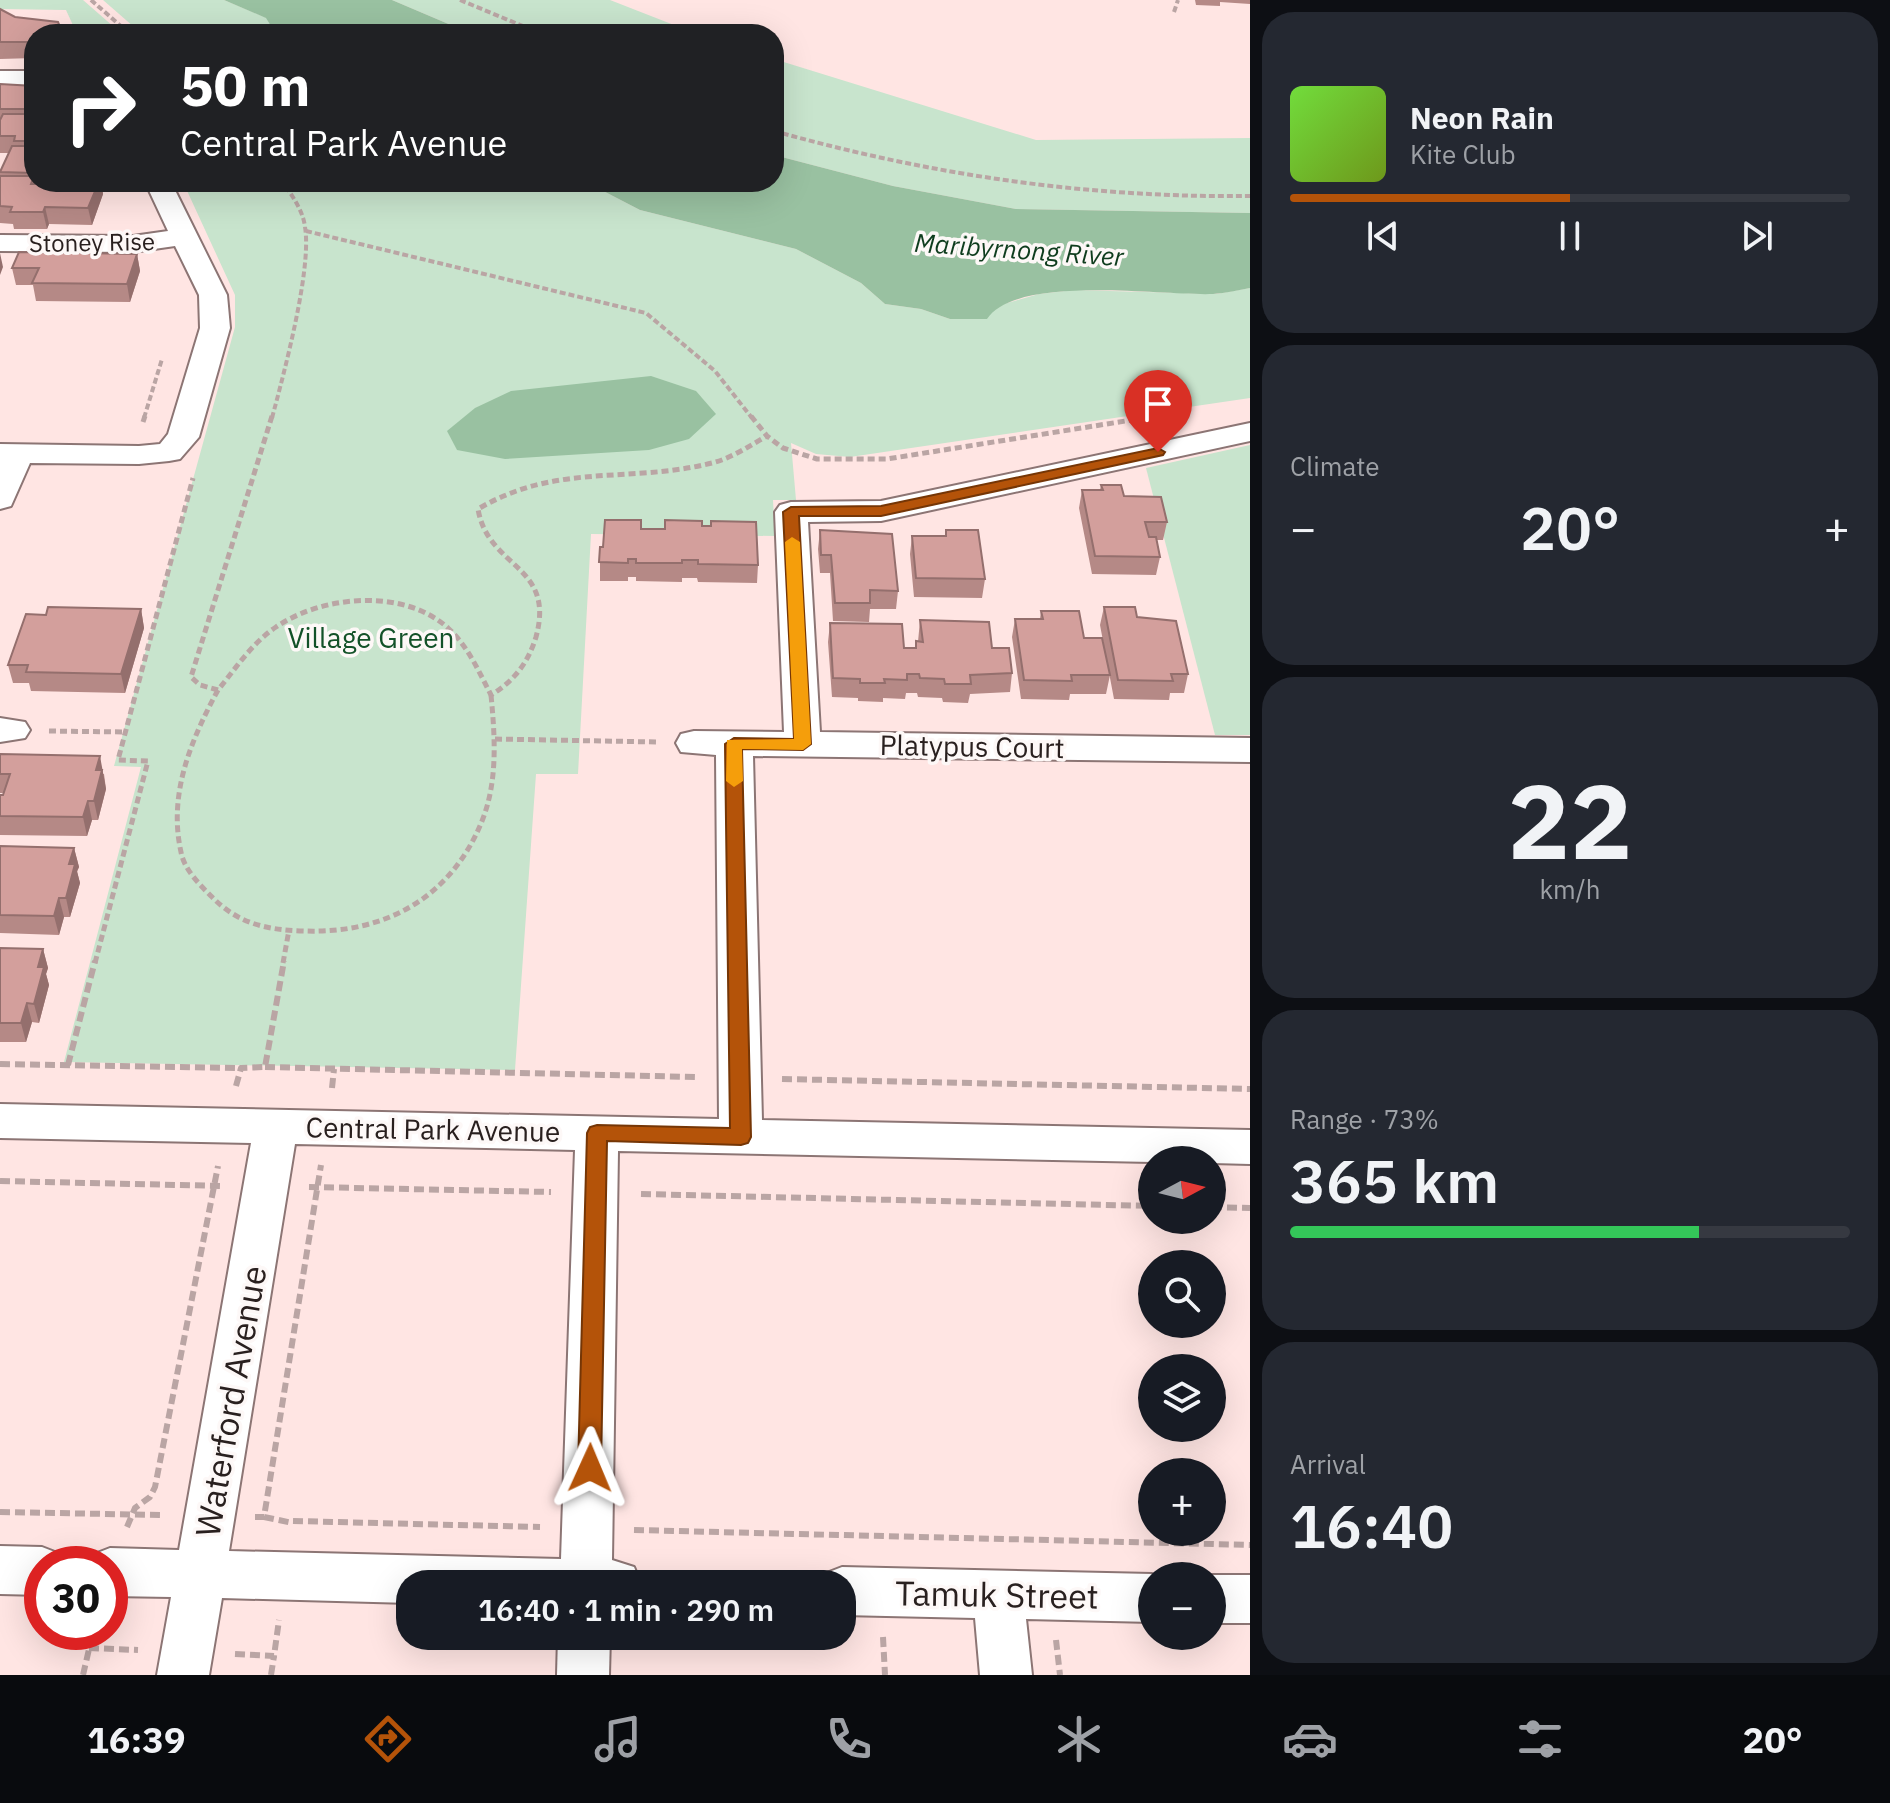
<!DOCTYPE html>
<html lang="en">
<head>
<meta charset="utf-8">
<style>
	:root { --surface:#171b24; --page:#242831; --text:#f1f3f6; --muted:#9ea1a6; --line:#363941; --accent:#b45309 }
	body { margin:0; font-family:"IBM Plex Sans",sans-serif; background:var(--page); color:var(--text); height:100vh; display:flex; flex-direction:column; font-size:30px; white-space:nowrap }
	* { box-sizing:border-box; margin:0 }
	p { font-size:26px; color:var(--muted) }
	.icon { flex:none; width:44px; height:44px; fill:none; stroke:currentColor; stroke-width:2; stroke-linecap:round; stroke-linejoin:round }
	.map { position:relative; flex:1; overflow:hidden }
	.details { display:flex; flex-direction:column; gap:12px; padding:12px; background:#0d0f14; width:640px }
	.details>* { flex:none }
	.guide { position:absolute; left:24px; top:24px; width:760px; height:168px; border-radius:32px; box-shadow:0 8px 32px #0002; background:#202124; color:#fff; overflow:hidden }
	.needle { width:52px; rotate:83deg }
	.fabs { position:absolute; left:1138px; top:1146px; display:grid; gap:16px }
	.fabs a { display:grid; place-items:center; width:88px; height:88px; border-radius:50%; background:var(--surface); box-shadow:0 8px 32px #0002; font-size:40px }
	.speed { position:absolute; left:24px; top:1546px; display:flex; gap:16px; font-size:40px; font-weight:700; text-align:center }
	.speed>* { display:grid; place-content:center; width:104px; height:104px; border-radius:50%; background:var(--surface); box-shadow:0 8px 32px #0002; line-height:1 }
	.speed .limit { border:12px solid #d22; background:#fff; color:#111 }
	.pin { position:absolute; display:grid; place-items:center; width:68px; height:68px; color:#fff; margin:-82px -34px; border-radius:50% 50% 50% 0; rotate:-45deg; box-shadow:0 0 8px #0007 }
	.pin .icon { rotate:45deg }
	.me { position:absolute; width:88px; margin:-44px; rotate:1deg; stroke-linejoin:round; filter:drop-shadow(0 0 6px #0008) }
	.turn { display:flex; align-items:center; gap:28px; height:168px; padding:0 24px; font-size:36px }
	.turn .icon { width:104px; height:104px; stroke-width:2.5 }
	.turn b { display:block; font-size:56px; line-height:68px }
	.big { font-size:60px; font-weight:600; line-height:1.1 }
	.details .widget { flex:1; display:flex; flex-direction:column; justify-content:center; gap:12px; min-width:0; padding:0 28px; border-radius:32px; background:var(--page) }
	.details .dial { align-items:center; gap:0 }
	.dial b { font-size:104px; line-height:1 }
	.song { display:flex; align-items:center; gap:24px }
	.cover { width:96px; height:96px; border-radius:12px; background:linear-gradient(135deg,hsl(100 70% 55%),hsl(80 70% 35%)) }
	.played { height:8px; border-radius:4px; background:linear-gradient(90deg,var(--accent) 50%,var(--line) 50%) }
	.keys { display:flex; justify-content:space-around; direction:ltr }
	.heat { display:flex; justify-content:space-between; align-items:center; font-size:44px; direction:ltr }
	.charge { height:12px; border-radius:6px; background:linear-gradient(90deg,#34c759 73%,var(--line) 0) }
	.trip { position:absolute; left:396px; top:1570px; width:460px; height:80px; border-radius:32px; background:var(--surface); box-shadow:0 8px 32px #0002; font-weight:600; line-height:80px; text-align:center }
	.dock { display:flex; height:128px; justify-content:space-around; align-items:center; background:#090b0e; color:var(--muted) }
	.dock .icon { width:56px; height:56px }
	.dock .active { color:var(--accent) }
	.dock b { font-size:36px; color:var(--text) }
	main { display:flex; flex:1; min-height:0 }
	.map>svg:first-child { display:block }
	.green { fill:#c8e4cd }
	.water { fill:#99c1a1 }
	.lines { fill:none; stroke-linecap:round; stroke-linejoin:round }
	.street-casing { stroke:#8c7574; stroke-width:4 }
	.path-far2 { stroke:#baa5a4; stroke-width:4; stroke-dasharray:6 3; stroke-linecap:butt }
	.path-far1 { stroke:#baa5a4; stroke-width:5; stroke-dasharray:7 4; stroke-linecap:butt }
	.path { stroke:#baa5a4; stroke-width:6; stroke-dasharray:10 5; stroke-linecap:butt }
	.street { fill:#fff; fill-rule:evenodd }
	.wall { fill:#b58986 }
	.shaded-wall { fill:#946f6d }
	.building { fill:#d39f9c; stroke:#946f6d; stroke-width:2 }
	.route { fill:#b45309; stroke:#753606; stroke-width:2 }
	.slow { fill:#f59e0b }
	.labels { text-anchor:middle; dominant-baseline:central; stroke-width:7; stroke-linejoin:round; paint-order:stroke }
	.far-street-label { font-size:24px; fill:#29201f; stroke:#fdf8f7 }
	.far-water-label { font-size:26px; font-style:italic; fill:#0f3d1e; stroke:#fdf8f7 }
	.park-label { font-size:28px; fill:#135229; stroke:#fdf8f7 }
	.street-label { font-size:28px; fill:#29201f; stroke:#fdf8f7 }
	.near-street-label { font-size:34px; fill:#29201f; stroke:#fdf8f7 }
</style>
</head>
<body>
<main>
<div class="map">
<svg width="1250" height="1675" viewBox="0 0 1250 1675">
	<rect width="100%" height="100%" fill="#ffe5e3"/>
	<g class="green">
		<polygon points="0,0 83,0 122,34 77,34 66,10 0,9"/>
		<polygon points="103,0 224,0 267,18 276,34 142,34"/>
		<polygon points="392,0 610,0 697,34 472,34"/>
		<polygon points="774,59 1036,140 1250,138 1250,213 1016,209 893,186 774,155"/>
		<polygon points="183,182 586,182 640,210 796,249 861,283 885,304 921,309 950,319 1039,294 1074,290 1216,294 1250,288 1250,398 850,457 816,454 791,443 796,500 773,500 775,536 591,534 578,774 536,774 515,1070 64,1062 141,767 114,766 235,327 235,295"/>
		<polygon points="1250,445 1250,735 1215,735 1146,468"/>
	</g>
	<g class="water">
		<polygon points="224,0 392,0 472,34 276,34 266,18"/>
		<path d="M 774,155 L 893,186 L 1016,209 L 1250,213 L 1250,288 C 1238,290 1226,293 1213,294 C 1162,296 1017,274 987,319 L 950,319 L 921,309 L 885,304 L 861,283 L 796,249 L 640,210 L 586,182 L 774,182 Z"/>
		<polygon points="651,376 696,391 716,414 689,439 649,450 505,459 457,450 447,431 475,408 511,391"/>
	</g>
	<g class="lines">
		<defs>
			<g id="street">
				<rect x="0" y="71" width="34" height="14"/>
				<polygon points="145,182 171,182 227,295 230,328 199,437 180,459 169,461 139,464 30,463 11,506 0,509 0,444 139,446 160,444 168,434 200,328 199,295 175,246 133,252 0,251 0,235 133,236 168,231"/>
				<path d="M 1250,423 L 1250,441 L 881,521 L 808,522 L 820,732 L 1250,738 L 1250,762 L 753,756 L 762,1120 L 1250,1130 L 1250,1164 L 1212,1163 L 1212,1160 L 1152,1162 L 618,1151 L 612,1560 L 634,1567 L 641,1584 L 410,1584 L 410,1603 L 222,1598 L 209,1675 L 157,1675 L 171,1597 L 110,1596 L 110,1564 L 88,1564 L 92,1555 L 110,1548 L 179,1550 L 251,1143 L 0,1138 L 0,1104 L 719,1119 L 716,755 L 681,752 L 676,743 L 681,734 L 694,731 L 784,732 L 775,512 L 780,505 L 791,502 L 881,501 ZM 295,1144 L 575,1150 L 561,1559 L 229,1551 Z"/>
				<polygon points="0,718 25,722 30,730 25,738 0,742"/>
				<polygon points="0,1546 42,1547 60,1554 64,1564 42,1564 42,1595 0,1594"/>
				<polygon points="842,1567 1152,1574 1157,1576 1152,1576 1152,1622 1026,1619 1032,1675 980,1675 975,1618 842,1615 842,1584 820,1584 824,1574"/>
				<polygon points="1212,1575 1250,1575 1250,1623 1212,1623 1212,1576 1209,1576"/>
				<polygon points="558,1636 610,1636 609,1675 557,1675"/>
			</g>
		</defs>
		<use href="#street" class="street-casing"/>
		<g class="path-far2">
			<polyline points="91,0 130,34"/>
			<polyline points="460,0 542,34"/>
			<polyline points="1174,12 1178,0"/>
			<path d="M 774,131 C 931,175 1087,198 1250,196"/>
			<polyline points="306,231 646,313 715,371 752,418"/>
			<polyline points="144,418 162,359"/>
			<path d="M 272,418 C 284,373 312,269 305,227 C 303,210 292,196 283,182"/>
		</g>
		<g class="path-far1">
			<path d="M 272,416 L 191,677 L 200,685 L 218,690 C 236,668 252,643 276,627 C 323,595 404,588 448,628 C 468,646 479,672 491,695 C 514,681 528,663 536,637 C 556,564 488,569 478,509 C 558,462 628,484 712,463 C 732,458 749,446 767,436"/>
			<polyline points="751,416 767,436 783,448 817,459 887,459 1138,419"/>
			<polyline points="143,422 145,416"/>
			<path d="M 218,690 C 191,740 168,794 181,852 C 184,869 199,884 211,896 C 238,924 267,930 304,931 C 385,934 451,898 482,821 C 498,781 495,737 491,695"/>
			<polyline points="49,731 126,732"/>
			<polyline points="495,739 657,742"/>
			<polyline points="95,963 148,761 118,760 193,478"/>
			<polyline points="283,963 289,930"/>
		</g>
		<g class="path">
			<polyline points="0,1064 241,1068"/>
			<polyline points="68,1065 95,961"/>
			<polyline points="265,1067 696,1077"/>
			<polyline points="782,1079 1250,1089"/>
			<polyline points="236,1086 241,1068 265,1067 284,961"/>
			<polyline points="332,1088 334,1069"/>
			<polyline points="0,1181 223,1186"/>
			<polyline points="309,1187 551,1192"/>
			<polyline points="641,1194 1152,1206"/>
			<polyline points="1212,1207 1250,1208"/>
			<polyline points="0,1512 161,1515"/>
			<polyline points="255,1517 264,1517 321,1165"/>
			<polyline points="264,1517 293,1523"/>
			<polyline points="293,1521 540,1527"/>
			<polyline points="127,1527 135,1508 150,1497 155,1487 218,1166"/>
			<polyline points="634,1530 1250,1545"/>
			<polyline points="883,1637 885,1675"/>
			<polyline points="1056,1640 1060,1675"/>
			<polyline points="89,1648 138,1650"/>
			<polyline points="235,1654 274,1656 279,1620"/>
			<polyline points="83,1675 93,1632"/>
			<polyline points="271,1675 274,1656"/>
		</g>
		<use href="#street" class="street"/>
	</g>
	<g class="wall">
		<polygon points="1195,0 1250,0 1250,4 1220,2 1220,6 1196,5"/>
		<polygon points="0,9 34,34 34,58 0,59"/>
		<polygon points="0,84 34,86 34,182 101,182 103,194 92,225 49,224 47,229 14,229 13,224 0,223 0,172 9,153 0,153"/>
		<polygon points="137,254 140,271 130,302 36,301 33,285 16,285 12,268"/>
		<polygon points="1101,485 1124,496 1167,522 1163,540 1156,540 1160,557 1156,575 1092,574 1079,508 1082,490 1100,490"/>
		<polygon points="702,526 758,565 757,583 698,582 697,578 682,578 682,582 636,581 636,577 628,577 628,581 600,581 600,547 603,547 641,529 665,529"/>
		<polygon points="820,530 898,591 896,609 870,609 869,622 833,621 830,573 820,573 818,549"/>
		<polygon points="946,530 985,579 982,598 914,597 910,554 912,536 945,536"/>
		<polygon points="1104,607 1137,617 1188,674 1184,693 1170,693 1169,700 1114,699 1100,625"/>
		<polygon points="141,609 144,628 125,693 31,691 29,683 13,683 8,665 46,615"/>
		<polygon points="1041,611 1084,638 1110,675 1106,694 1070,694 1069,700 1021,699 1012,637 1015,619 1040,619"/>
		<polygon points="920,620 992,648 1012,673 1010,692 970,694 968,703 943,702 942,698 918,697 917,693 906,693 905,699 883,698 883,702 858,701 858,698 832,697 828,642 830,623 904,648 915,648 916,641 918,642"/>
		<polygon points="0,754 104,774 106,789 98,820 92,820 87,836 0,835 0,795 3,795 4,793 0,793"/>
		<polygon points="0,846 74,848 79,867 77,872 80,883 70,917 64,917 59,935 0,933"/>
		<polygon points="0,948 43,949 48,968 46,974 49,985 39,1023 32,1022 26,1042 0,1042"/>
	</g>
	<g class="shaded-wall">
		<polygon points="99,182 101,182 103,194 92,225 88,208"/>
		<polygon points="45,207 49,224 47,229 43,212"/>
		<polygon points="0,253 3,267 0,275"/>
		<polygon points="137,254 140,271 130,302 127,284"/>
		<polygon points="141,609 144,628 125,693 121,674"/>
		<polygon points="100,756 106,789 98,820 94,801 96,770"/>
		<polygon points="88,801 92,820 87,836 83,817"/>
		<polygon points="74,848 79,867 77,871 80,883 70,917 66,898 69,864"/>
		<polygon points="59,898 64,917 59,935 54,916"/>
		<polygon points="43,949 48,968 46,974 49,985 39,1023 34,1004 38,967"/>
		<polygon points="27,1003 32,1022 26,1042 21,1023"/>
	</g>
	<g class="building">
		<polygon points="0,9 15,17 58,22 63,34 34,34 34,42 0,42"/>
		<polygon points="0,84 34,86 34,109 0,109"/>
		<polygon points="3,114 34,114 34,141 14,141 15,136 0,136 0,120"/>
		<polygon points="12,146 34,146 34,173 0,172"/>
		<polygon points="0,176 34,176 31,184 45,184 46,182 99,182 88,208 45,207 43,212 10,212 12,207 0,206"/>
		<polygon points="19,252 137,254 127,284 32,283 39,268 12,268"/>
		<polygon points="1101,485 1121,485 1124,496 1161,497 1167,522 1145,522 1149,537 1156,537 1160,557 1095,556 1082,490 1103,490"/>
		<polygon points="605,520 641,520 641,529 665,529 665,520 702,521 702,526 711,526 711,521 756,522 758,565 698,564 698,560 682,560 682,563 636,563 636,559 628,559 628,563 599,562 600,547 603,547"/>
		<polygon points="820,530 892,534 898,591 870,590 870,603 835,603 831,555 821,555"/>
		<polygon points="946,530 978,530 985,579 916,578 912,536 946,536"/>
		<polygon points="48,607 141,609 121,674 26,672 28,665 8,665 26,614 46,615"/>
		<polygon points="1104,607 1135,607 1137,617 1176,621 1188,674 1171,674 1173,681 1118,680"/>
		<polygon points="1041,611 1079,611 1084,638 1102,638 1110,675 1071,675 1072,681 1024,680 1015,619 1043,619"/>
		<polygon points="920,620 989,622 992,648 1009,648 1012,673 970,675 971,684 945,684 944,679 920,678 919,674 907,674 907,680 884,679 885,683 860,683 860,679 833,678 830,623 902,624 904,648 916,648 916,641 923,642"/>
		<polygon points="0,754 100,756 96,770 102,770 94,801 88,801 83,817 0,816 0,795 3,795 10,774 0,774"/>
		<polygon points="0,846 74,848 69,864 75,864 66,898 59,898 54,916 0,915"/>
		<polygon points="0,948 43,949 38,967 44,967 34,1004 27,1003 21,1023 0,1023"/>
	</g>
	<polygon class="route" points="1158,448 1165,452 1163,455 881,516 799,516 811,744 803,750 742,749 751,1137 748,1143 741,1145 607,1141 601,1468 598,1475 590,1478 581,1475 578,1468 587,1133 590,1127 597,1125 730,1128 725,744 734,738 794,739 783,512 791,507 881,506"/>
	<polygon class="slow" points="792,537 800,542 811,744 803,750 742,749 743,781 734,787 726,781 727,740 794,739 785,542"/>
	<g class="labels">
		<g class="far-street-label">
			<text transform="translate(92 242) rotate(-1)">Stoney Rise</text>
		</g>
		<g class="far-water-label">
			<text transform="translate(1019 249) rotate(4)">Maribyrnong River</text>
		</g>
		<g class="park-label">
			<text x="371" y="637">Village Green</text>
		</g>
		<g class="street-label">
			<text transform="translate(972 746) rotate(1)">Platypus Court</text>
			<text transform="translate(433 1129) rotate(1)">Central Park Avenue</text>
		</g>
		<g class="near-street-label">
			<text transform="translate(230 1401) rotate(-80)">Waterford Avenue</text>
			<text transform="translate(997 1594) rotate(1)">Tamuk Street</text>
		</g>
	</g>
</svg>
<div class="fabs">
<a><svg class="needle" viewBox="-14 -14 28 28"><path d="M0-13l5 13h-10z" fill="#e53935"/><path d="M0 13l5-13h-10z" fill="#9ea1a6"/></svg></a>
<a><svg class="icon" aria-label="search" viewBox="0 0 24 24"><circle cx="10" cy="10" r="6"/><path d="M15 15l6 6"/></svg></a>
<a><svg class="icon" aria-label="layers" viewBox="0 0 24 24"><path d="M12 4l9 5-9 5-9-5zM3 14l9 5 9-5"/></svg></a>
<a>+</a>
<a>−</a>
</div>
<div class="speed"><div class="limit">30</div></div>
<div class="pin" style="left:1158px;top:452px;background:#d93025"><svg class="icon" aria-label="arrive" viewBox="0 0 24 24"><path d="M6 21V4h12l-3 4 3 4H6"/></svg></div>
<svg class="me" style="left:590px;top:1468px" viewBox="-20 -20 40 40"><path d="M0-17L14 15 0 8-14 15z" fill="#b45309" stroke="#fff" stroke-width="4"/></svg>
<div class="trip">16:40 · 1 min · 290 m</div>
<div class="guide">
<div class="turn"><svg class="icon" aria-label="right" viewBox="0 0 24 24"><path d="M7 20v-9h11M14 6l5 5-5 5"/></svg><div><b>50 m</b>Central Park Avenue</div></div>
</div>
</div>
<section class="details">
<div class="widget">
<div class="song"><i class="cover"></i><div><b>Neon Rain</b><p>Kite Club</p></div></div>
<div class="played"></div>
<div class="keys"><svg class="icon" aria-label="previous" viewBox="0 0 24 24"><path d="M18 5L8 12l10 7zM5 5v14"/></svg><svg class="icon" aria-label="pause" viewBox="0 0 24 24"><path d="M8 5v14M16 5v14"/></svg><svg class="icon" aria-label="next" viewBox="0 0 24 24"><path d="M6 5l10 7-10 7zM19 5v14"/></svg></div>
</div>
<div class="widget"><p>Climate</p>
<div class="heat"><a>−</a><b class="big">20°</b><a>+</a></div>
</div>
<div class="widget dial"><b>22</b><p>km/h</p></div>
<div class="widget"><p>Range · 73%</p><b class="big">365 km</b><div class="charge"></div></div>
<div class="widget"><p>Arrival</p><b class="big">16:40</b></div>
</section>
</main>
<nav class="dock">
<b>16:39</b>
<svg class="icon active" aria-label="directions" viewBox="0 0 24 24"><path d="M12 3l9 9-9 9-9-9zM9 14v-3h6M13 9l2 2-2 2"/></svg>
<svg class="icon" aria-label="music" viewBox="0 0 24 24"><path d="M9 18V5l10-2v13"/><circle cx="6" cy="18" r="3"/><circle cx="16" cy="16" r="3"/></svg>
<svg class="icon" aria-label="phone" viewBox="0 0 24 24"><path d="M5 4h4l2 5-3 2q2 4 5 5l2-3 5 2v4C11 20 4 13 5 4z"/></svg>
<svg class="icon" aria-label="climate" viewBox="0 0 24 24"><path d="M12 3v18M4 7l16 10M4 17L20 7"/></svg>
<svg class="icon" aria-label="car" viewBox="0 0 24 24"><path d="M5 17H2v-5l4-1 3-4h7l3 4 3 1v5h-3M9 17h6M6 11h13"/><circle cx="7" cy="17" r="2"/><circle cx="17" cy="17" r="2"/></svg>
<svg class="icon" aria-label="filters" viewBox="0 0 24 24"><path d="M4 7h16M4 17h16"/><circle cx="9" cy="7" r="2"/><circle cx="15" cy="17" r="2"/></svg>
<b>20°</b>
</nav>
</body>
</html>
